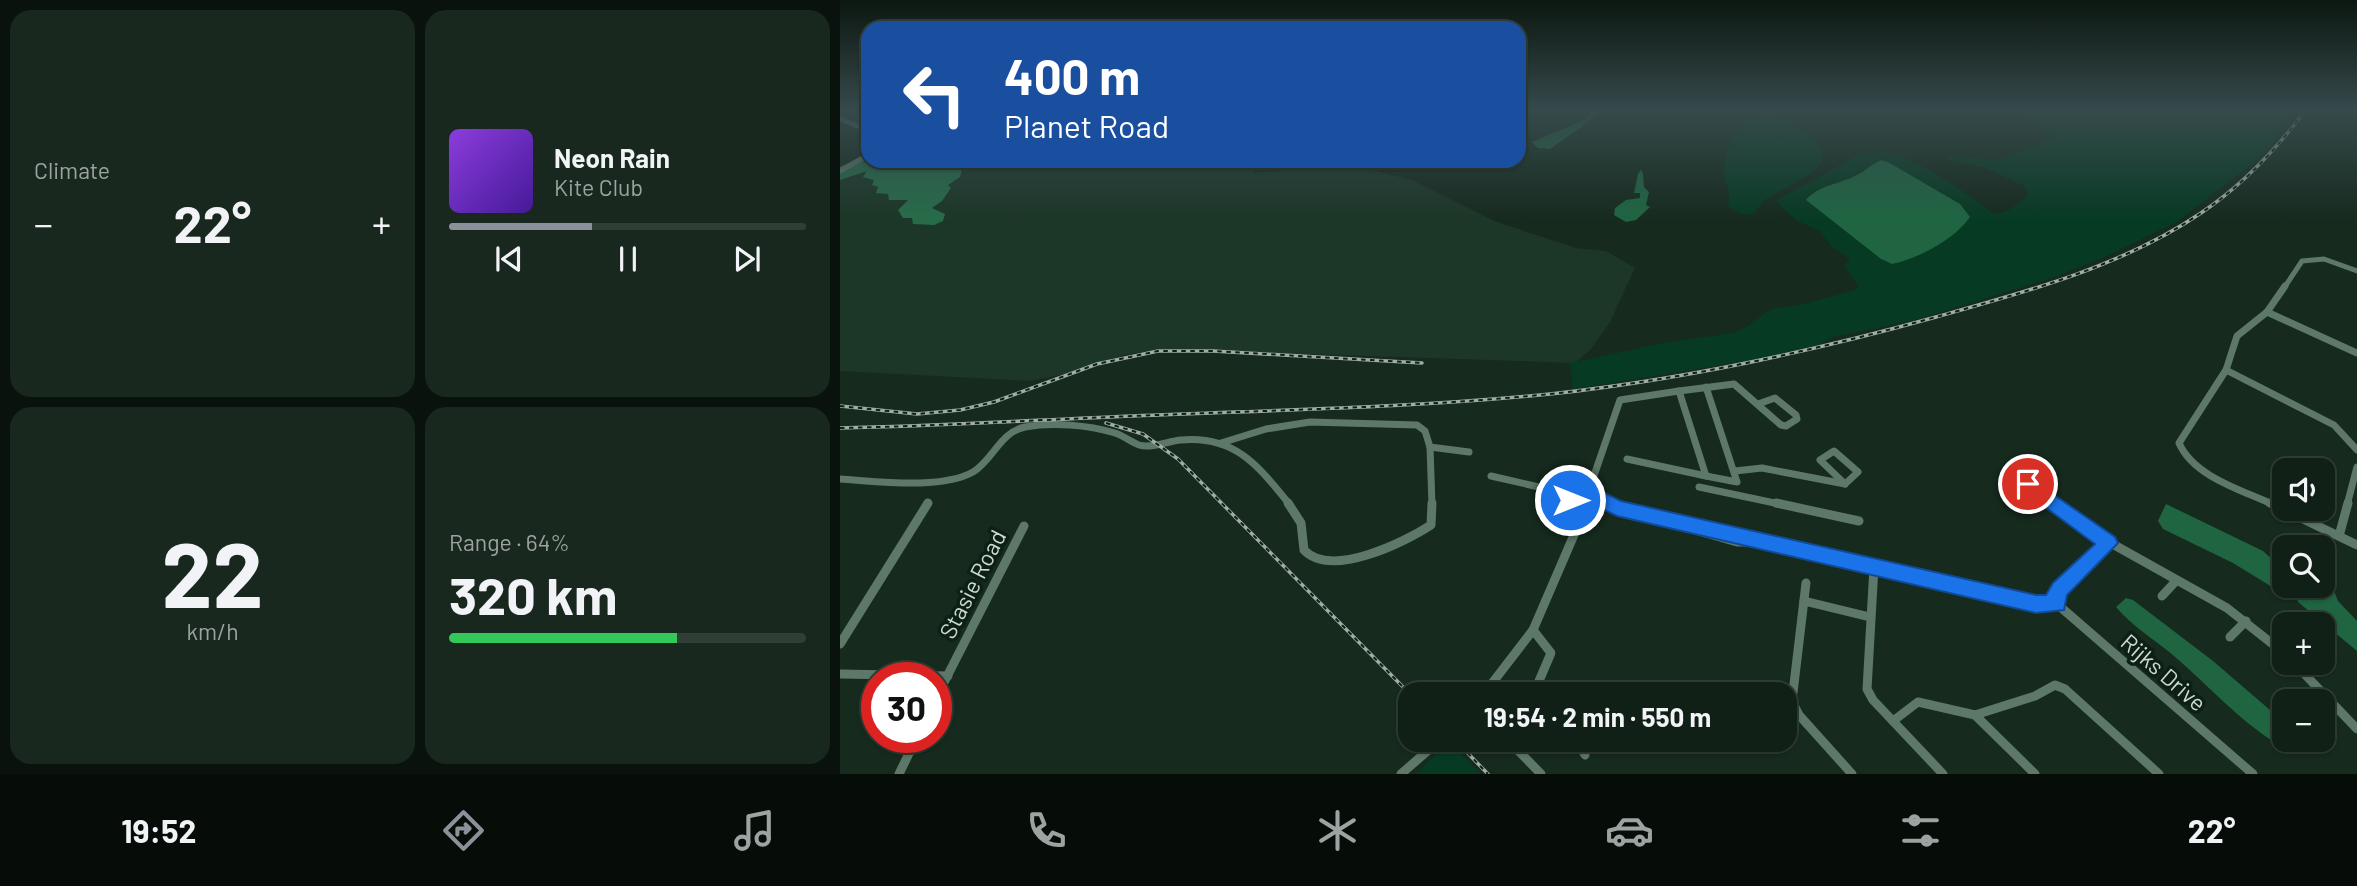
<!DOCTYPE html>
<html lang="en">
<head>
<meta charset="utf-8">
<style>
	:root { --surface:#102016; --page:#19281f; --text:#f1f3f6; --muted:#9ca3a1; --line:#303e35; --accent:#8c9099 }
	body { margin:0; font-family:Barlow,sans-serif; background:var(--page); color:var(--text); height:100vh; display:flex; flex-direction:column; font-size:26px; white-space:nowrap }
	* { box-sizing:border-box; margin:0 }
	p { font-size:23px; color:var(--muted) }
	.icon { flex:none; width:38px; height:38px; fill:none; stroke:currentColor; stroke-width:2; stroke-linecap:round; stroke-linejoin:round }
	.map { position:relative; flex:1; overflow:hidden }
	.sheet { display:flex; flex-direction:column; gap:10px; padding:10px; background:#09120c; width:840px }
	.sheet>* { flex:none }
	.banner { position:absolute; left:21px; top:21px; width:665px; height:147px; border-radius:21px; box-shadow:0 2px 5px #0004,0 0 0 2px var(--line); background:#1a4fa0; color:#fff; overflow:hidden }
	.controls { position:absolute; left:1432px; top:458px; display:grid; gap:14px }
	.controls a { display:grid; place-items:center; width:63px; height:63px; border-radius:14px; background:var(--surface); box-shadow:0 2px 5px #0004,0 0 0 2px var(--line); font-size:35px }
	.speed { position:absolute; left:21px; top:662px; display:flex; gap:14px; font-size:35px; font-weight:700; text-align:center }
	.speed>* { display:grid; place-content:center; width:91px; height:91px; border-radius:50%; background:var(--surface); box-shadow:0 2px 5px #0004,0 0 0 2px var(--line); line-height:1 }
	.speed .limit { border:10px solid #d22; background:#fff; color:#111 }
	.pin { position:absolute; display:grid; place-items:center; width:60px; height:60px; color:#fff; margin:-30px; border:4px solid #fff; border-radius:50%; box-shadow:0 2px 7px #0007 }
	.me { position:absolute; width:77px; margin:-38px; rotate:90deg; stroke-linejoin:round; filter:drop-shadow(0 0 5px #0008) }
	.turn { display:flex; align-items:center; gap:24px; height:147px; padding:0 28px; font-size:32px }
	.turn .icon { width:91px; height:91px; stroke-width:2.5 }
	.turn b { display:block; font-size:49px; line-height:60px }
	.big { font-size:52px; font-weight:700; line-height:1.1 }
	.sheet .widget { flex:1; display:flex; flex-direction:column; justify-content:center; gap:10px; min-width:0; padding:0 24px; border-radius:21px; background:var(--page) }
	.sheet .dial { align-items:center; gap:0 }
	.dial b { font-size:91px; line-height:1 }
	.song { display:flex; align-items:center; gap:21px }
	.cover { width:84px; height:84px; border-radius:10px; background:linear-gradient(135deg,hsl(270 70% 55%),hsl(260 70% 35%)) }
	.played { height:7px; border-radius:4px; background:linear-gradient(90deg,var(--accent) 40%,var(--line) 40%) }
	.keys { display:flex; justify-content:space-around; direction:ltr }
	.heat { display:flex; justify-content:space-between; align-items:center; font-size:38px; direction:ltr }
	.charge { height:10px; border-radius:5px; background:linear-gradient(90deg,#34c759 64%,var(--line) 0) }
	.sheet .tiles { flex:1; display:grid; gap:10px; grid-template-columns:repeat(2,1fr) }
	.trip { position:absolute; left:558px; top:682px; width:399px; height:70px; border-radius:21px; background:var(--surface); box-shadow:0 2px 5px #0004,0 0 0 2px var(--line); font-weight:700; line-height:70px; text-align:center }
	.tabs { display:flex; height:112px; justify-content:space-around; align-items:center; background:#060d09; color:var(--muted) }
	.tabs .icon { width:49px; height:49px }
	.tabs .selected { color:var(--accent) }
	.tabs b { font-size:32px; color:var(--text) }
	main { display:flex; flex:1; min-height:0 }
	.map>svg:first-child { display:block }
	.built { fill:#1c3627 }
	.green { fill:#073a23; fill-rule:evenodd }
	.forest { fill:#276c49 }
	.water { fill:#1f6542 }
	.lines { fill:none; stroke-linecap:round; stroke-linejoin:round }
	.street-far2 { stroke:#5d7868; stroke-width:5 }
	.street-far1 { stroke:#5d7868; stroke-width:7 }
	.street { stroke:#5d7868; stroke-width:9 }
	.rail-casing { stroke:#9fada4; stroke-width:3.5 }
	.rail { stroke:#0d2015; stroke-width:2; stroke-dasharray:4.5; stroke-linecap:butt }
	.route { fill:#1a73e8; stroke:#114b97; stroke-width:2 }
	.labels { text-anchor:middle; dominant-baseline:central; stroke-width:7; stroke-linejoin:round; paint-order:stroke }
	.near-street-label { font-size:23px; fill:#cdd9d1; stroke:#0d2015 }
</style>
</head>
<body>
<main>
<section class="sheet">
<div class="tiles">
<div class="widget"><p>Climate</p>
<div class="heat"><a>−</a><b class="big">22°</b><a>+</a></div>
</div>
<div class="widget">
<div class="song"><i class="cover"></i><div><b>Neon Rain</b><p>Kite Club</p></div></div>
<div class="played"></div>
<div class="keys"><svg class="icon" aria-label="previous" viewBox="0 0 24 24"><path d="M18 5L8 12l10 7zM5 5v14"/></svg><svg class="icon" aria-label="pause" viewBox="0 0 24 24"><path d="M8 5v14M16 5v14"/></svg><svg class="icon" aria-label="next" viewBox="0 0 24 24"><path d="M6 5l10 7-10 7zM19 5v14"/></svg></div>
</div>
<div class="widget dial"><b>22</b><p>km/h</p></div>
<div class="widget"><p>Range · 64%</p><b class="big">320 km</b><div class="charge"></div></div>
</div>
</section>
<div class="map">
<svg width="1517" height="774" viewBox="0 0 1517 774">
	<rect width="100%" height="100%" fill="#162a1e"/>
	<polygon class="built" points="33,161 409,161 415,173 501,163 572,180 657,222 736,248 766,251 795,268 770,322 751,349 735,363 322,349 284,355 225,374 191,381 0,371 0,176"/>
	<g class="green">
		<path d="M 923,111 L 928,111 C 945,121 979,133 983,155 C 986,173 937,190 925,200 C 921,204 917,210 914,213 C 905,218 895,211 888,206 L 889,191 L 883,173 L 891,135 Z"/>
		<path d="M 1172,111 L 1454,111 L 1433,143 L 1417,160 L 1337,222 L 1265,257 L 1215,277 L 1075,320 L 993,337 L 979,345 L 907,361 L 733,389 L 730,363 L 823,343 L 893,333 L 906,327 L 931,309 L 964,304 L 1015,290 L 1018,286 L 1004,265 L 1010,259 L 991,246 L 979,230 L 957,221 L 935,201 L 1019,155 C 1030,153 1041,151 1052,153 C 1074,159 1136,197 1152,213 C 1166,216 1177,204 1188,195 L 1185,186 L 1146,168 L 1107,159 L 1107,156 L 1159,160 L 1212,138 L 1196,124 ZM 1041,160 L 1048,162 L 1120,204 L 1109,237 L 1095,247 L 1052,264 L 1041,259 L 966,200 C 977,185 1002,184 1017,175 C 1026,171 1031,164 1041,160 Z"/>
		<polygon points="609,742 641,774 575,774"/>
	</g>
	<polygon class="forest" points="28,154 28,161 124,161 120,177 108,185 111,188 102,201 92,208 105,214 103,221 94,225 73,224 72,218 63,218 58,210 68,200 49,200 48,194 36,193 38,187 32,185 34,180 23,177 27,171 0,180 0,167"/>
	<g class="water">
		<polygon points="748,111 772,111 758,115 710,149 698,148 692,142 744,120 750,114"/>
		<path d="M 1041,160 L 1048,162 L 1120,204 L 1130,217 C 1114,240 1079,258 1052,264 L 1041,259 L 966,200 C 978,185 1001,184 1017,175 C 1026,171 1031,164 1041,160 Z"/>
		<polygon points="801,170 803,173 804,187 809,192 806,205 810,207 796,220 786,222 774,215 775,208 786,200 800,198 800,193 794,193 798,174"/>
		<polygon points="1326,504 1423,551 1435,562 1444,566 1444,590 1437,590 1393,563 1323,529 1318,521"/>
		<polygon points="1457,586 1482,586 1494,591 1498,601 1517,621 1517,651 1458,602 1455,591"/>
		<path d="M 1286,598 L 1293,600 L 1373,661 L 1444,722 L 1444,740 L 1463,740 L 1465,746 L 1457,754 C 1409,733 1373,689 1334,656 C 1315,640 1292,626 1276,607 Z"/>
	</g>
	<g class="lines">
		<g class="street-far2">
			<polyline points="0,119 28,130"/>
			<polyline points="0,171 28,155"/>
			<polyline points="1444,288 1462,261 1484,259 1517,271"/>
		</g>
		<g class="street-far1">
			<polyline points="1427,312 1517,353"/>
			<polyline points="1386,370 1494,425 1517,450"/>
			<polyline points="866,387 897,482 866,476"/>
			<polyline points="839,391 894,384 941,425 946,426 957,419 956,415 935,398 918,404"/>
			<polyline points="381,443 426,429 470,422 577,425 585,431 590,447 629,452"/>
			<polyline points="590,447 592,505"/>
			<polygon points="994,451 1018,472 1005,484 980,460"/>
			<polyline points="1169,470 1214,505"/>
			<polyline points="895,471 922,468 1005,484"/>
			<polyline points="651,476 712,490 730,500"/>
			<path d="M 0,479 C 36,481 101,490 133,472 C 153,460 160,432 185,427 C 213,422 248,425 275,433 C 284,436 291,442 299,445 C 312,449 328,441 341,440 C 396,435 419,467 450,505"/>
			<polyline points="859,487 944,505"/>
			<polyline points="748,493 780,400 839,391 866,476 787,459"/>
			<polyline points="759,500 770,505"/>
			<path d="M 1434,505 C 1402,490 1354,477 1339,443 L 1386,370 L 1397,336 L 1427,312 L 1445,286"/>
			<polyline points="1507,505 1517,467"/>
		</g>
		<g class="street">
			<circle cx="744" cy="507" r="15"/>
			<path d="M 448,503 L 461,523 L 464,550 C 491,579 565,542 591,525 L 592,503"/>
			<polyline points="766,503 777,508 1196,604 1217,604"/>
			<polyline points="936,503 1019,521"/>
			<polyline points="1212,503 1244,528 1387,608 1444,653"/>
			<polyline points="1430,503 1517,545"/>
			<polyline points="852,529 897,542 915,542"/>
			<polyline points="1499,536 1508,503"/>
			<polyline points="1269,543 1220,589 1215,595 1217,604 1413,774"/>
			<polyline points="1034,567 1027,689 1033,700 1103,774"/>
			<polyline points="966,583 952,701 959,715 1012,774"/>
			<polyline points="1322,596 1336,581"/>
			<polyline points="964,601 1030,617"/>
			<polyline points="693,630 711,653 693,695"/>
			<polyline points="1390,637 1406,621"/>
			<polyline points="0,644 88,503"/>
			<polyline points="1454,663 1517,729"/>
			<polyline points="0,674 108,676"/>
			<polyline points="697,686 711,695"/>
			<polyline points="643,695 693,630 740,521"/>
			<polyline points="96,698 184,526"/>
			<polyline points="1474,702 1482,693"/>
			<polyline points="1135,715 1195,774"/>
			<polyline points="1053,721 1078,702 1135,715 1195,696 1215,685 1225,689 1319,774"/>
			<polyline points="668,740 701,774"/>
			<polyline points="737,740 745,755"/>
			<polyline points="59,774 77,737"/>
			<polyline points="561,774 600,740"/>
		</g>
		<defs>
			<g id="rail">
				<polyline points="0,406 77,414 120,410 154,402 257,364 318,351 373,351 582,363"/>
				<polyline points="266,423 303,434 338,459 571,695"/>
				<path d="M 0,428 C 98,426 196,420 293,416 C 432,410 571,408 710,394 C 840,380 970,352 1096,317 C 1186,292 1283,266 1361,213 C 1403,185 1435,151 1465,111"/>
				<polyline points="615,740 648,774"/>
			</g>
		</defs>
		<use href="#rail" class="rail-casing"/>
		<use href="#rail" class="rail"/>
	</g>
	<linearGradient id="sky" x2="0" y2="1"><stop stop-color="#0c1710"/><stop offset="0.5" stop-color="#364a4c"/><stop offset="1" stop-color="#364a4c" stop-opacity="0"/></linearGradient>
	<rect width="1517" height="220" fill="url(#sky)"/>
	<path class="route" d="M 1188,477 L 1275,537 L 1278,543 L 1227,595 L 1224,610 L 1196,613 L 777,516 L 746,501 L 730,508 L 723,506 L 721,500 C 734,473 762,492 781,501 L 1196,595 L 1206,595 L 1213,583 L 1255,544 L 1182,490 L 1179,484 L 1182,479 Z"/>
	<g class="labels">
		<g class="near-street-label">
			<text transform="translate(132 584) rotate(-63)">Stasie Road</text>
			<text transform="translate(1324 672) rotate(41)">Rijks Drive</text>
		</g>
	</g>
</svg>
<div class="controls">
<a><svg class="icon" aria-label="sound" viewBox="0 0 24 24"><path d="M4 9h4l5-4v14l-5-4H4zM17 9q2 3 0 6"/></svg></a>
<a><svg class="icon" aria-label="search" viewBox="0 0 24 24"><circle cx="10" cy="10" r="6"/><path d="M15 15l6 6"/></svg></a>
<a>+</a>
<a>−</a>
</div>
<div class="speed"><div class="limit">30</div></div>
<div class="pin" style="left:1188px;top:484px;background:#d93025"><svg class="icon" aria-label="arrive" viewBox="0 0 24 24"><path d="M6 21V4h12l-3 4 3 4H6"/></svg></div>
<svg class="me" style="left:730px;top:500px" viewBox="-20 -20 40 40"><circle r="17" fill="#1a73e8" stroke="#fff" stroke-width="3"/><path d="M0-11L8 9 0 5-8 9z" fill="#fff"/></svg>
<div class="trip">19:54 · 2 min · 550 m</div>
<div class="banner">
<div class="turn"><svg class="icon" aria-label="left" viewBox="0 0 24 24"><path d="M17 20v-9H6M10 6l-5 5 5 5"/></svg><div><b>400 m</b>Planet Road</div></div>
</div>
</div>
</main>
<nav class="tabs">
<b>19:52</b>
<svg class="icon selected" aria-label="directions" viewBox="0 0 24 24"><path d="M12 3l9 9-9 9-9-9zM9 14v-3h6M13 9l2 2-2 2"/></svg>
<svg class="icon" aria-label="music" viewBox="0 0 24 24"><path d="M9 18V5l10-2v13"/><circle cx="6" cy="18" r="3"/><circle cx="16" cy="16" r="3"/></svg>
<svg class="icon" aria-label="phone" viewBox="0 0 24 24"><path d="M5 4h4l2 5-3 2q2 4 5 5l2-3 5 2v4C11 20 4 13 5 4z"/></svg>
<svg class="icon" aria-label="climate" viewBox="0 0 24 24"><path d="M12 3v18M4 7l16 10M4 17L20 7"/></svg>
<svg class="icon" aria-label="car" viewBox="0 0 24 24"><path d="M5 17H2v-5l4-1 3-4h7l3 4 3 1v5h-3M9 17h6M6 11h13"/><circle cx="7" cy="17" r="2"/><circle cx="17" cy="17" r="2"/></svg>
<svg class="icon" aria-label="filters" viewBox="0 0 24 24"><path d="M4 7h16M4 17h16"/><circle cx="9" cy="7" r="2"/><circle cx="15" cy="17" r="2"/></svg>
<b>22°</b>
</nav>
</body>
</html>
